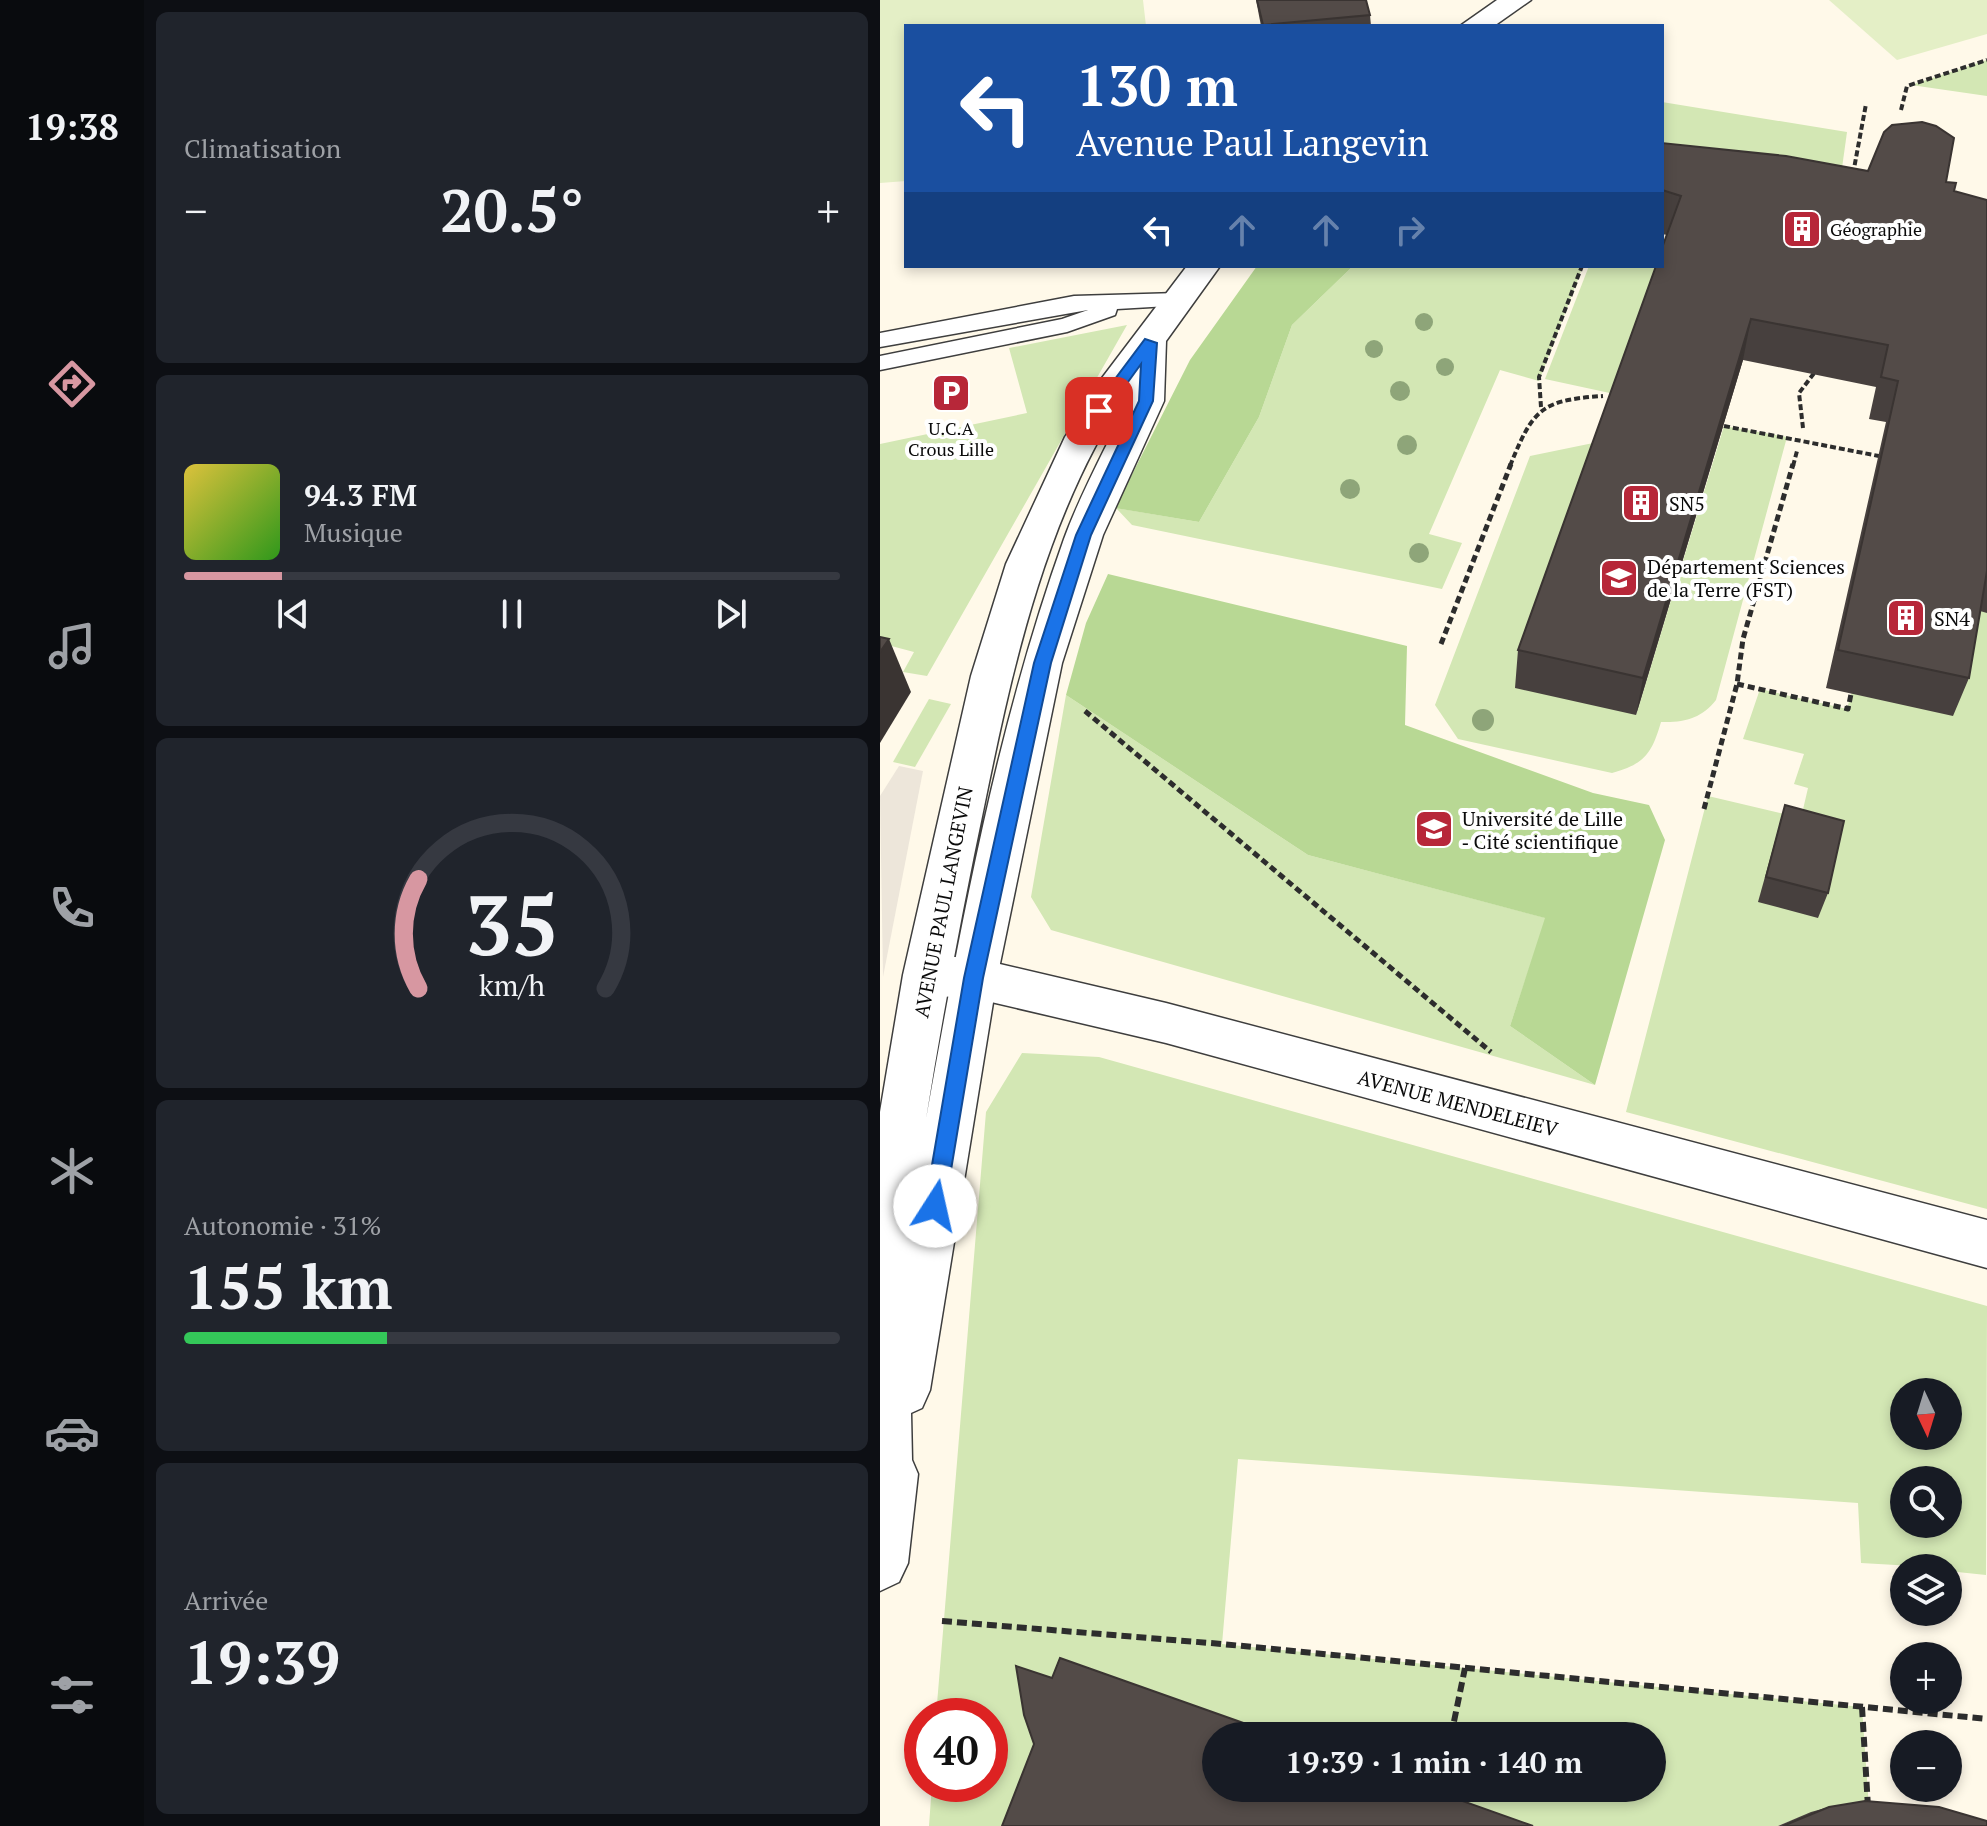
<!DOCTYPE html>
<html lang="fr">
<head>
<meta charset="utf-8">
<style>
	:root { --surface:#171b24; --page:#20242c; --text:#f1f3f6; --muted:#9ea1a6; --line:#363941; --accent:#d797a1 }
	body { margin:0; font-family:"PT Serif",serif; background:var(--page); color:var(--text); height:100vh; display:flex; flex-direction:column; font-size:30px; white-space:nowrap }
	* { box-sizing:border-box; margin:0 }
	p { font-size:26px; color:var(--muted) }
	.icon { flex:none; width:44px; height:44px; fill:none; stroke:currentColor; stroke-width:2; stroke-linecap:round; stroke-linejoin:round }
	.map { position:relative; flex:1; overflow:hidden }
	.details { display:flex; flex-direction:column; gap:12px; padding:12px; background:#0d0f14; width:736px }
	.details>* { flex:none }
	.banner { position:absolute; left:24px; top:24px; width:760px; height:244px; border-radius:0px; box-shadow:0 4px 12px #0003; background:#1a4fa0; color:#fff; overflow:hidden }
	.needle { width:52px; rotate:176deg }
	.fabs { position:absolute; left:1010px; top:1378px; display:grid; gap:16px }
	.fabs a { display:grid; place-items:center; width:72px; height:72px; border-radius:50%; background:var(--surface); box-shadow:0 4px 12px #0003; font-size:40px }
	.speed { position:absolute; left:24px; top:1698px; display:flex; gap:16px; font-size:40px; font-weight:700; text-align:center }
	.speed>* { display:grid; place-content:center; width:104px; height:104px; border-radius:50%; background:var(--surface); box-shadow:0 4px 12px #0003; line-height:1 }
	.speed .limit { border:12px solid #d22; background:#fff; color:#111 }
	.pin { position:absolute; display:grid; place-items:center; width:68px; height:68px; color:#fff; margin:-34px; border-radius:16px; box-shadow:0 4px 12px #0006 }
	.me { position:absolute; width:88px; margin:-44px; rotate:10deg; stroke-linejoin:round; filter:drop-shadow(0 0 6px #0008) }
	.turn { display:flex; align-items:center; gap:28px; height:168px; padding:0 40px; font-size:36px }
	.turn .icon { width:104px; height:104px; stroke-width:2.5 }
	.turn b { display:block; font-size:56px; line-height:68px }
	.lanes { display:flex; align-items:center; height:76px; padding:0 40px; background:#0003; justify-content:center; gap:40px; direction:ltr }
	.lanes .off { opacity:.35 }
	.big { font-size:60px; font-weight:600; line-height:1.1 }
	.details .card { flex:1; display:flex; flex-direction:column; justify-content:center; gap:12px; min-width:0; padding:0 28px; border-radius:12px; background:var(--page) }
	.details .dial { align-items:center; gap:0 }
	.dial svg { height:208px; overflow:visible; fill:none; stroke:var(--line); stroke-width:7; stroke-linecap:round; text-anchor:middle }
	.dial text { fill:var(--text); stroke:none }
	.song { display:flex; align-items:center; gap:24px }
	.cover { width:96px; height:96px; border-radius:12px; background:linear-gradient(135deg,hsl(50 70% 55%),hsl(110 70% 35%)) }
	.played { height:8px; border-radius:4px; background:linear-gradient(90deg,var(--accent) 15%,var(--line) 15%) }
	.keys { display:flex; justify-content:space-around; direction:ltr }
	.heat { display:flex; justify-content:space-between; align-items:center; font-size:44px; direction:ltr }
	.charge { height:12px; border-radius:6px; background:linear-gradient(90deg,#34c759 31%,var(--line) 0) }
	.trip { position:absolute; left:322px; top:1722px; width:464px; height:80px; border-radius:40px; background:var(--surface); box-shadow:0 4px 12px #0003; font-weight:600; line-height:80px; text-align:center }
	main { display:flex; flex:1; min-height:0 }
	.tab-bar { display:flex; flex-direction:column; width:144px; justify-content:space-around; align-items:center; background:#090b0e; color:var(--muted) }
	.tab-bar .icon { width:56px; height:56px }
	.tab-bar .current { color:var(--accent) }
	.tab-bar b { font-size:36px; color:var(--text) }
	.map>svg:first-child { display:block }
	.green { fill:#d3e7b4; fill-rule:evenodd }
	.forest { fill:#b8d894 }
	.pitch { fill:#e4efc6 }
	.plaza { fill:#ede6da }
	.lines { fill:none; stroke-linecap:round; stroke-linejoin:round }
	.service-casing { stroke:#3e3e3e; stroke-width:3 }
	.minor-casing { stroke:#3e3e3e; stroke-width:3 }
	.tertiary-casing { stroke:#3e3e3e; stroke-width:3 }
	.path-far2 { stroke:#2d2d2d; stroke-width:4; stroke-dasharray:6 3; stroke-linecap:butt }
	.path-far1 { stroke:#2d2d2d; stroke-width:5; stroke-dasharray:7 4; stroke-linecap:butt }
	.path { stroke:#2d2d2d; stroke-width:6; stroke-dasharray:10 5; stroke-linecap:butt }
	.service { fill:#fff; fill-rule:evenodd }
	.minor { fill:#fff; fill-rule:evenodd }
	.tertiary { fill:#fff; fill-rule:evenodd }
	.tree { fill:#8ea579 }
	.wall { fill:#47403e }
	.shaded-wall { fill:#3a3432 }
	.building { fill:#534b48; stroke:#3a3432; stroke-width:2 }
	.route { fill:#1a73e8; stroke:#114b97; stroke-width:2 }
	.labels { text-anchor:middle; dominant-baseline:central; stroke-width:8; stroke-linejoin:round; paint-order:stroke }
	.far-poi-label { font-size:18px; fill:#0b0b0b; stroke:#fff; text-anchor:start }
	.poi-label { font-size:20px; fill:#0b0b0b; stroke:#fff; text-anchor:start }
	.street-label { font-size:20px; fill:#0b0b0b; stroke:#fff }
</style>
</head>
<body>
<main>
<nav class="tab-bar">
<b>19:38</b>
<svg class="icon current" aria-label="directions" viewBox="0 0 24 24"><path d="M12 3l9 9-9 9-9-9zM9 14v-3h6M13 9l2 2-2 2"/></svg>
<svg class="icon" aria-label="music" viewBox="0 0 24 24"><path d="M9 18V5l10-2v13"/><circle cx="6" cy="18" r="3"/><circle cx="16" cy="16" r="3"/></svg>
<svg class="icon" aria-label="phone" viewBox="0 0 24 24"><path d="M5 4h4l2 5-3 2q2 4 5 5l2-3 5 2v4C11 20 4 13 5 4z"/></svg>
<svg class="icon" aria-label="climate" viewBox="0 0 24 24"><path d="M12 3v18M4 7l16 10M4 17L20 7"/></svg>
<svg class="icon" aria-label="car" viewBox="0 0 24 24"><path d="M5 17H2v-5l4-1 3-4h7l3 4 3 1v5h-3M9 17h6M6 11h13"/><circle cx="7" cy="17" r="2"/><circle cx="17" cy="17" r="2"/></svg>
<svg class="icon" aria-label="filters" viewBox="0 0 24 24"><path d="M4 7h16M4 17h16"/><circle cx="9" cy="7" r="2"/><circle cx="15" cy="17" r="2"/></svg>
</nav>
<section class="details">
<div class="card"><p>Climatisation</p>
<div class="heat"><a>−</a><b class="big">20.5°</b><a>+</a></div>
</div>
<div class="card">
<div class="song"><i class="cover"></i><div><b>94.3 FM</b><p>Musique</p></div></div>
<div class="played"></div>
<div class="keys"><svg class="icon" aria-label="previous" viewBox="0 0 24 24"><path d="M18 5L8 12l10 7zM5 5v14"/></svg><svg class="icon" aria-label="pause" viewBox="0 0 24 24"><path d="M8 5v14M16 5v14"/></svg><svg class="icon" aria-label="next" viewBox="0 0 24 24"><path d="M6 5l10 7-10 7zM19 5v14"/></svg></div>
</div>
<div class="card dial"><svg viewBox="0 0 100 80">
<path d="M14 69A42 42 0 1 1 86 69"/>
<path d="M14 69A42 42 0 0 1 14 27" stroke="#d797a1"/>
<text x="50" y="56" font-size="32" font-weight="700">35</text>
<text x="50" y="72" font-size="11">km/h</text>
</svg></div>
<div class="card"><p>Autonomie · 31%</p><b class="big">155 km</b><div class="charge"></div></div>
<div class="card"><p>Arrivée</p><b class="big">19:39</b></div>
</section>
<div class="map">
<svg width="1107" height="1826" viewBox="0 0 1107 1826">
	<rect width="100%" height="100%" fill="#fff9e9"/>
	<g class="green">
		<polygon points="1107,60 1107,96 1031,85"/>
		<polygon points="782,102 967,132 957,204 782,173"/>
		<polygon points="473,266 703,266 659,381 620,370 549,534 582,543 562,589 252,525 236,508 319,522 379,417 412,325"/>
		<polygon points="709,266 782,266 825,283 739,395 665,379"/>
		<polygon points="247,325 47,676 23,672 34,652 0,643 0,444 147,413 129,348"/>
		<path d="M 844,426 L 907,437 L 836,700 C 822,718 804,723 781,722 C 772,753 765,764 732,773 L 578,739 L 555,705 L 650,456 L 723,441 L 756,715 Z"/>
		<polygon points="1107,549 1107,1209 746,1112 828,796 921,818 928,788 914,784 924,754 863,739 880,689 967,709 971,694"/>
		<polygon points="186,695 428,855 666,918 630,1026 715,1085 171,930 151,897"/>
		<polygon points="49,699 71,704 35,767 13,762"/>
		<path d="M 142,1053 L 219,1057 L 1107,1306 L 1106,1575 L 1068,1571 L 1068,1568 L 981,1563 L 978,1503 L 358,1459 L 342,1644 L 982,1707 L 989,1808 C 955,1806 928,1813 898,1826 L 640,1826 L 534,1788 L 772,1788 L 772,1736 L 386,1736 L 162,1724 L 142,1826 L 49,1826 L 52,1784 L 110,1784 L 110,1716 L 56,1716 L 106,1112 ZM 1024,1392 L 1068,1392 L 1068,1436 L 1024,1436 ZM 1024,1480 L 1068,1480 L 1068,1524 L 1024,1524 Z"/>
	</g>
	<g class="forest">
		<polygon points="377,266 473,266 412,325 379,417 319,522 235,508 310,360"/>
		<polygon points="228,574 527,646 525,725 713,793 769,805 785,840 715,1085 630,1026 665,918 428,855 186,695 206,623"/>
	</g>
	<g class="pitch">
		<polygon points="0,0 263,0 266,26 26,26 26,181 0,183"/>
		<polygon points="949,0 1107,0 1107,34 1017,60"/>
	</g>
	<polygon class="plaza" points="19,766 43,771 3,977 0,796"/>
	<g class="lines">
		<defs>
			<polygon id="service" points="298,293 309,300 306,305 237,309 235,315 187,332 0,370 0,356 182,319 208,310 0,347 0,333 194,296"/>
			<polygon id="minor" points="56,956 94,958 286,1003 1107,1220 1107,1268 286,1043 94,998 56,996 40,990 33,976 40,962"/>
			<g id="tertiary">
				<polygon points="617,0 651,0 614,26 580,26"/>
				<path d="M 307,266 L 340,266 L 286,341 L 284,401 L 223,535 L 182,663 L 117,978 L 50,1390 L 42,1408 L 31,1413 L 32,1460 L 38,1474 L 28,1563 L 19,1582 L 0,1591 L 0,1112 L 23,975 L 91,676 L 126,564 L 185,437 L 222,378 ZM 249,390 L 248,401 C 227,446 201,492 184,539 C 117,726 81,924 46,1119 C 63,1012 83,907 105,802 C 134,660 167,512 249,390 Z"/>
			</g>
		</defs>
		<use href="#service" class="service-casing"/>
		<use href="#minor" class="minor-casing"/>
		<use href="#tertiary" class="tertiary-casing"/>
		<g class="path-far2">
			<polyline points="1021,110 1027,86 1107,60"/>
			<polyline points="973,174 986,104"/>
			<polyline points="661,407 659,377 702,266"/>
			<polyline points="844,426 1004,457"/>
			<polyline points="923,428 919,393 935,372"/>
			<path d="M 630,466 C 653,409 661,400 723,396"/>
			<polyline points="913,466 917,451"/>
		</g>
		<g class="path-far1">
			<polyline points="561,644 631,464"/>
			<polyline points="857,684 968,709 971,694"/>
			<polyline points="205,711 611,1052"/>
			<polyline points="824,809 857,684 863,639 913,464"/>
		</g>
		<g class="path">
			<polyline points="62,1621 342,1644 1107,1719"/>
			<polyline points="982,1707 988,1807"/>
			<polyline points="571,1736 585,1668"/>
		</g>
		<use href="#service" class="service"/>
		<use href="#minor" class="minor"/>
		<use href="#tertiary" class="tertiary"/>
	</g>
	<g class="tree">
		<circle cx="544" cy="322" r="9"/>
		<circle cx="494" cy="349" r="9"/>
		<circle cx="565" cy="367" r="9"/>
		<circle cx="520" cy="391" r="10"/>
		<circle cx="527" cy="445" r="10"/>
		<circle cx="470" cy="489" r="10"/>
		<circle cx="539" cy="553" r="10"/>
		<circle cx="603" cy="720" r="11"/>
	</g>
	<g class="wall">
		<polygon points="376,0 486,0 490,15 491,26 381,26"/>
		<polygon points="782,143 1066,182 1074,191 1107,200 1107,613 1100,611 1089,678 1073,716 946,688 1006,422 989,419 996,387 863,360 756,715 635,688 638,650 787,235 782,234"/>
		<polygon points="905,805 948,893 938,918 878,902"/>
		<polygon points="949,1807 1107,1826 898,1826 931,1812"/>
	</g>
	<g class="shaded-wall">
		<polygon points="871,319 863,360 756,715 763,678"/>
		<polygon points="9,639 31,692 0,743 0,652"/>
	</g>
	<g class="building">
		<polygon points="377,0 486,0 490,15 383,25"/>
		<polygon points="1042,122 1056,126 1074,138 1066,182 1076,183 1074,191 1107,200 1107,571 1089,678 958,650 1018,381 1001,377 1008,345 871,319 763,678 638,650 776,266 782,266 782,248 801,196 782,190 782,143 906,156 988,171 1004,132 1012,125"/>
		<polygon points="0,637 9,639 0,652"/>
		<polygon points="905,805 964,821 948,893 886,877"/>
		<polygon points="180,1658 400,1736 336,1736 336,1788 546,1788 653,1826 122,1826 154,1744 144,1715 136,1666 172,1678"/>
		<polygon points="985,1801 1059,1807 1107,1821 1107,1826 903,1826 949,1807"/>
	</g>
	<polygon class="route" points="265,339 277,343 273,401 211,535 171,663 103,978 65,1206 62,1213 55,1216 48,1213 45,1206 84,978 154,663 196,535 259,401 261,364 224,415 213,415 211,411"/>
	<defs>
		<symbol id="building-square" viewBox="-11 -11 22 22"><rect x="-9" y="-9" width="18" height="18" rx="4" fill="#b72739" stroke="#fff"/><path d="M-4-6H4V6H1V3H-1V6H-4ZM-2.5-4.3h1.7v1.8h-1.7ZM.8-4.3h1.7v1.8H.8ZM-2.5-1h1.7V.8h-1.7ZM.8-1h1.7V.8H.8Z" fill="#fff"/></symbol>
		<symbol id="parking-square" viewBox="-11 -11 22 22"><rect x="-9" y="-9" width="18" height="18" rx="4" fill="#b72739" stroke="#fff"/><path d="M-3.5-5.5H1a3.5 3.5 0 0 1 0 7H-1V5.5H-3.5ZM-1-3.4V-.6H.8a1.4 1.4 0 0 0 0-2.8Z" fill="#fff"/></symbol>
		<symbol id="university-square" viewBox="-11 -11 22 22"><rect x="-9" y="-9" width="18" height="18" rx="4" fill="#b72739" stroke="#fff"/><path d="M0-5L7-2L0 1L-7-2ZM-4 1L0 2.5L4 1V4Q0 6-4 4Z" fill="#fff"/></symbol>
	</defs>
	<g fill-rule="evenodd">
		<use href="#building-square" x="900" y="207" width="44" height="44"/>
		<use href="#parking-square" x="49" y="371" width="44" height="44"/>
		<use href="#building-square" x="739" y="481" width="44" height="44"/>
		<use href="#university-square" x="717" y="556" width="44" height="44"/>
		<use href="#building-square" x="1004" y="596" width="44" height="44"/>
		<use href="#university-square" x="532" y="807" width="44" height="44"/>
	</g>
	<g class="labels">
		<g class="far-poi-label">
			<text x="950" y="229">Géographie</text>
			<text x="71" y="428" text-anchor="middle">U.C.A<tspan x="71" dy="21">Crous Lille</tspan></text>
		</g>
		<g class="poi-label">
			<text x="789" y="503">SN5</text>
			<text x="767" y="566">Département Sciences<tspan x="767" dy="23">de la Terre (FST)</tspan></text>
			<text x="1054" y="618">SN4</text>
			<text x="582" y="818">Université de Lille<tspan x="582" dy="23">‐ Cité scientifique</tspan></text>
		</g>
		<g class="street-label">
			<text transform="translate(63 902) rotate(-79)">AVENUE PAUL LANGEVIN</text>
			<text transform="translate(578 1103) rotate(15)">AVENUE MENDELEIEV</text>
		</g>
	</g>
</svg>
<div class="fabs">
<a><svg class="needle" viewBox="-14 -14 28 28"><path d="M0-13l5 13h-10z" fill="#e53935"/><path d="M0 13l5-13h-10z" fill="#9ea1a6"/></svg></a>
<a><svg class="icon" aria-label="search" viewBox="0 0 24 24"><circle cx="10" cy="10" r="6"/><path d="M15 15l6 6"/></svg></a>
<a><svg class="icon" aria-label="layers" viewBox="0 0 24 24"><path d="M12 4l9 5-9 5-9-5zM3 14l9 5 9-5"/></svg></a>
<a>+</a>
<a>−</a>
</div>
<div class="speed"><div class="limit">40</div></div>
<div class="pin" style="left:219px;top:411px;background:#d93025"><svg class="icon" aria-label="arrive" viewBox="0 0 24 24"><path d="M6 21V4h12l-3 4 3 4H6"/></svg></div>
<svg class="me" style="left:55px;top:1206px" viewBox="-20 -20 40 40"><circle r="19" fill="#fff"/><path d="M0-13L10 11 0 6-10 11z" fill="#1a73e8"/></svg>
<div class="trip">19:39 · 1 min · 140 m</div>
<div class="banner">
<div class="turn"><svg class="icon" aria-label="left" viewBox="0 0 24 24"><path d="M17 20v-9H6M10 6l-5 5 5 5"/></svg><div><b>130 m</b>Avenue Paul Langevin</div></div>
<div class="lanes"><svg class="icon" aria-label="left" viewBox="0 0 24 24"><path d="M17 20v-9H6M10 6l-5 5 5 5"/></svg><svg class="icon off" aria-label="ahead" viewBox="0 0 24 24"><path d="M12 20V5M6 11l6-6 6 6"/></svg><svg class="icon off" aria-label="ahead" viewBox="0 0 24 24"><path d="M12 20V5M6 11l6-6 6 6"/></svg><svg class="icon off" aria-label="right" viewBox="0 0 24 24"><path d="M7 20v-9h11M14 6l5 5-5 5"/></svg></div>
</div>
</div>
</main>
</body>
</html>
